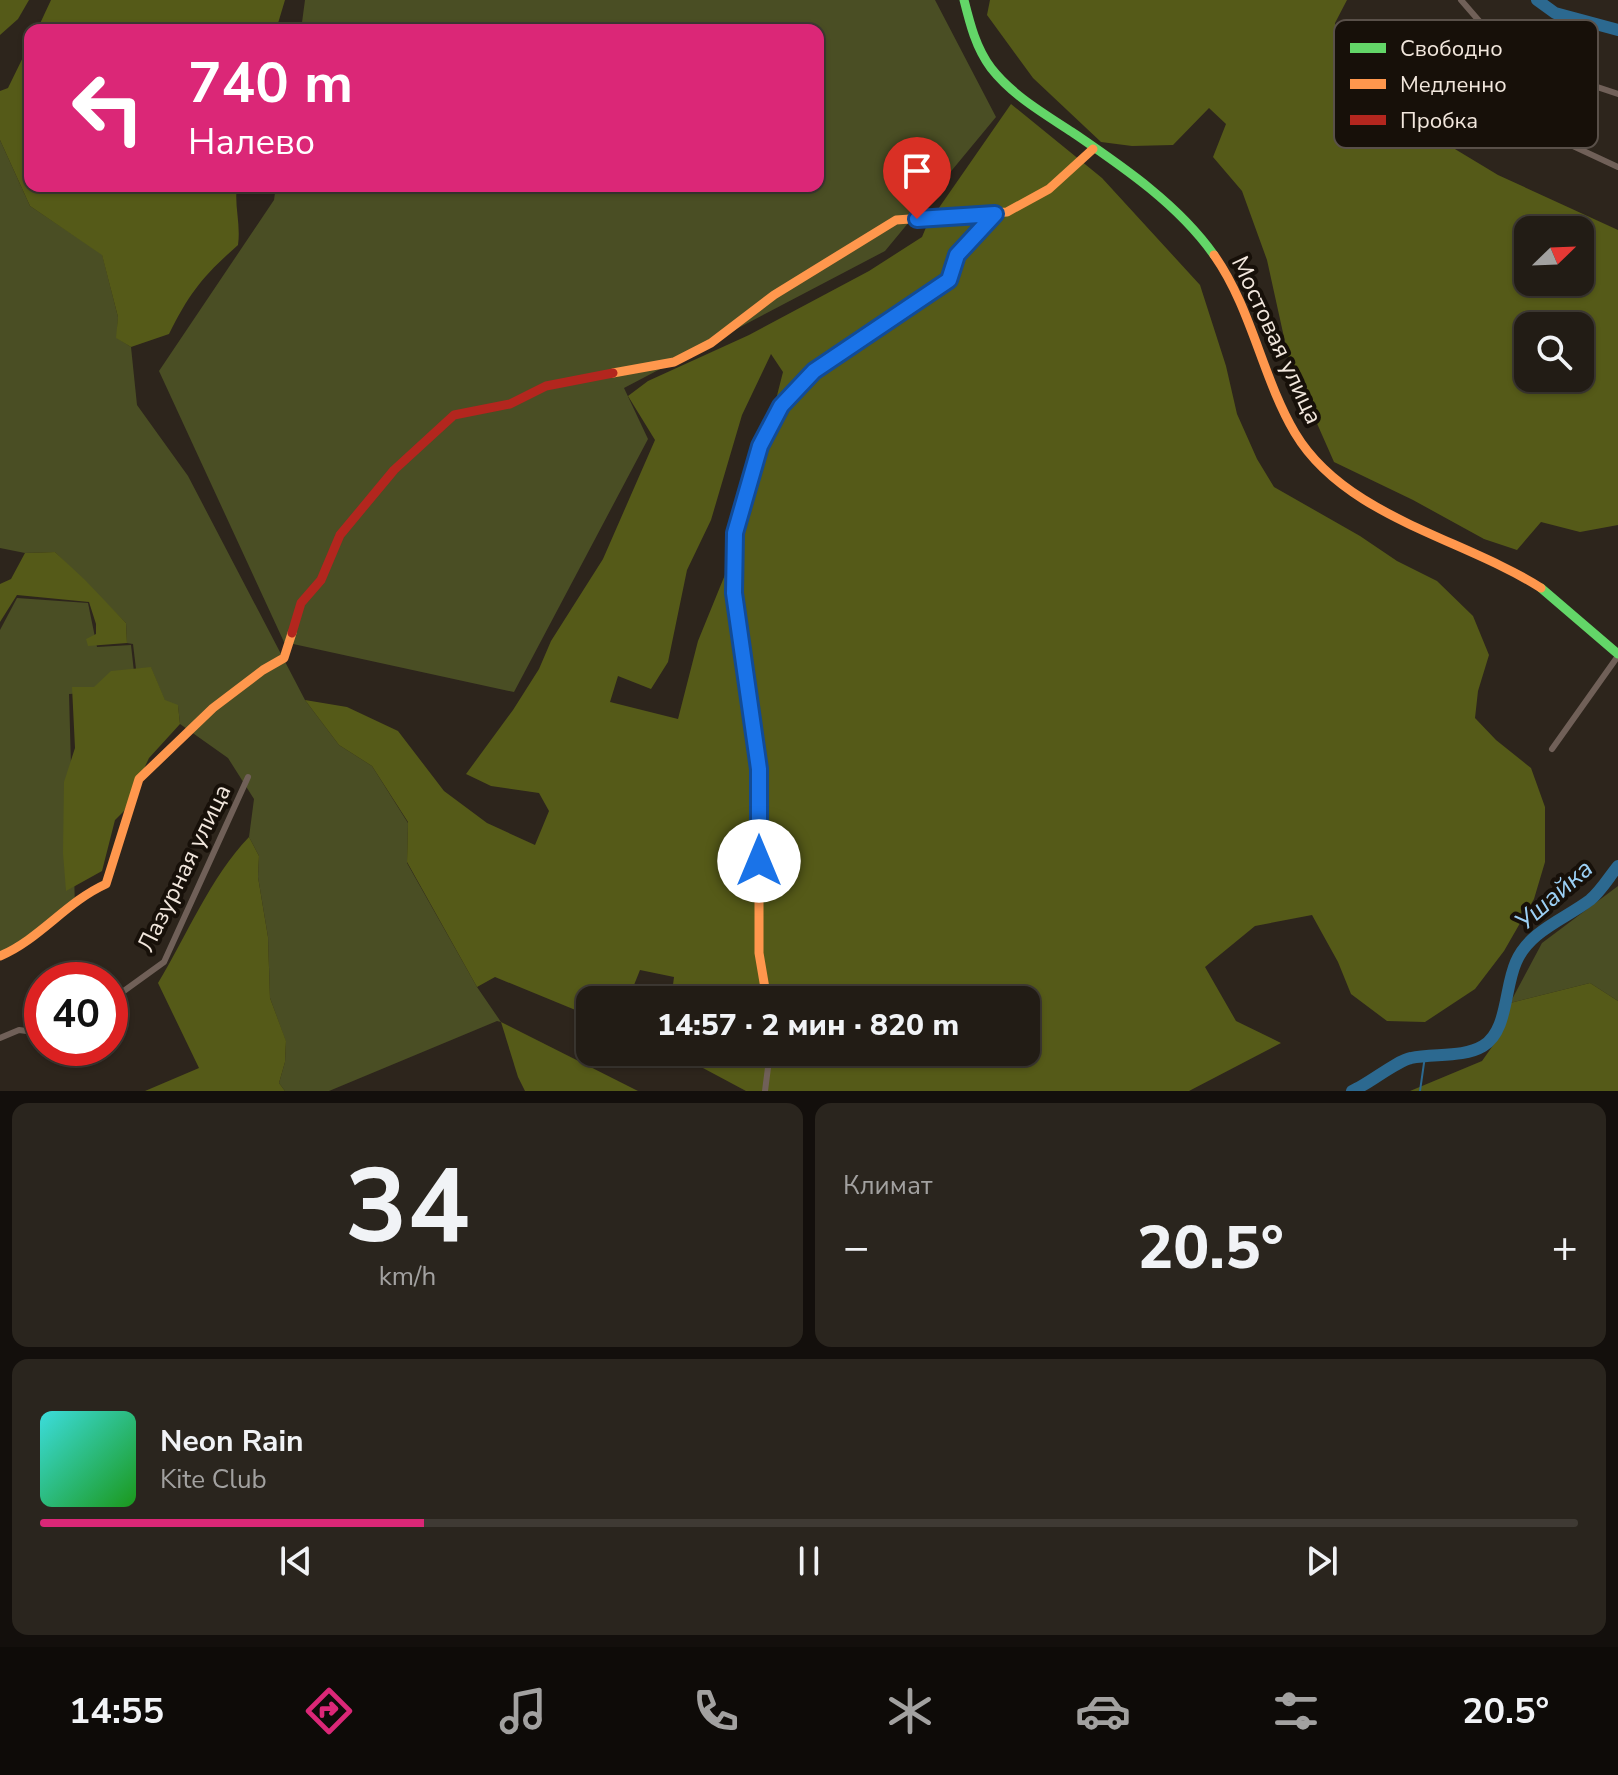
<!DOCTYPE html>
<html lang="ru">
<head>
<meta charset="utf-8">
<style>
	:root { --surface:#221c15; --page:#2a251e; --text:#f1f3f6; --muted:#a2a1a0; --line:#3f3a34; --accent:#db2777 }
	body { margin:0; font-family:"Nunito Sans",sans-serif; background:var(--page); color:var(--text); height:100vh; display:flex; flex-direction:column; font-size:30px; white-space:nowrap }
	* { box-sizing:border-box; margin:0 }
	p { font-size:26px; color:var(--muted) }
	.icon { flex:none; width:44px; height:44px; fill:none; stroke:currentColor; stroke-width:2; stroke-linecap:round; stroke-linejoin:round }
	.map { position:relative; height:1091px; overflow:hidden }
	.drawer { display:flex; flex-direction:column; gap:12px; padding:12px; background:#130f0c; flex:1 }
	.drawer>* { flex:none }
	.hud { position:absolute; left:24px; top:24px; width:800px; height:168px; border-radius:16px; box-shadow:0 2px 6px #0004,0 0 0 2px var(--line); background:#db2777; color:#fff; overflow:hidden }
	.needle { width:52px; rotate:67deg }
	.buttons { position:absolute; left:1514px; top:216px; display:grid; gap:16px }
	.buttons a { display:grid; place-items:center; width:80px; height:80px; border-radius:16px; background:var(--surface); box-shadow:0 2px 6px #0004,0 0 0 2px var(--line); font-size:40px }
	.speed { position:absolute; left:24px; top:962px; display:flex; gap:16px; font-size:40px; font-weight:700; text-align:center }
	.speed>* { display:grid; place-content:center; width:104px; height:104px; border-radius:50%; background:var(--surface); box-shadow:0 2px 6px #0004,0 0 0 2px var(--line); line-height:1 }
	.speed .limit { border:12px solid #d22; background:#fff; color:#111 }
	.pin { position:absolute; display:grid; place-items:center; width:68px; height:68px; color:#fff; margin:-82px -34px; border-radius:50% 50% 50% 0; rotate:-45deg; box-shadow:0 0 8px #0007 }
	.pin .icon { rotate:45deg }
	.me { position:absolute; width:88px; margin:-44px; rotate:0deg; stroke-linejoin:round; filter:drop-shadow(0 0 6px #0008) }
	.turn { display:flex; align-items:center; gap:28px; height:168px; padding:0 32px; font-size:36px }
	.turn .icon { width:104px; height:104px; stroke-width:2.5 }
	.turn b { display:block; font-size:56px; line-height:68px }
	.big { font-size:60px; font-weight:800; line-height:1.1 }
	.drawer .tile { flex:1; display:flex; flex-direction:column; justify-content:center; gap:12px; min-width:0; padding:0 28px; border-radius:16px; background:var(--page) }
	.drawer .dial { align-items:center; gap:0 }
	.dial b { font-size:104px; line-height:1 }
	.song { display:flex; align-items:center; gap:24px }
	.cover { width:96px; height:96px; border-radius:12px; background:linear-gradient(135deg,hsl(180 70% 55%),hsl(120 70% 35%)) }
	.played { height:8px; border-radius:4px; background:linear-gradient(90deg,var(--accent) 25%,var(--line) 25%) }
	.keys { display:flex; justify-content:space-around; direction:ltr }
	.heat { display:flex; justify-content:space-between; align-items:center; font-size:44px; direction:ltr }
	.drawer .tiles { flex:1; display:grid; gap:12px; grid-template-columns:1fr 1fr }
	.tile:last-child { grid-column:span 2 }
	.trip { position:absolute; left:576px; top:986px; width:464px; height:80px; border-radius:16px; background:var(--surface); box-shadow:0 2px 6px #0004,0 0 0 2px var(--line); font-weight:800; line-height:80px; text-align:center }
	.tabs { display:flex; height:128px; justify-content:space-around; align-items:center; background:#0e0b08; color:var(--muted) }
	.tabs .icon { width:56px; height:56px }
	.tabs .on { color:var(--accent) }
	.tabs b { font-size:36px; color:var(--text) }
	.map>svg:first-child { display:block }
	.green { fill:#4a4e24 }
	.forest { fill:#555a18; fill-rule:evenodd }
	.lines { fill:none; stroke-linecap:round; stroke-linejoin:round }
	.stream { stroke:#2c6990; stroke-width:2 }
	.river { stroke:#2c6990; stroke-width:12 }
	.street { stroke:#706058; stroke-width:6 }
	.fast { stroke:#63d668; stroke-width:9 }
	.slow { stroke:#ff974d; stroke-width:9 }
	.jam { stroke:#b3261e; stroke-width:9 }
	.route-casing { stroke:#114b97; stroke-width:20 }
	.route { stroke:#1a73e8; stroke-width:14 }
	.labels { text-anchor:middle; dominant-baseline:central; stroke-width:8; stroke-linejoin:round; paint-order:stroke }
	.street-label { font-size:24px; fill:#f2e7dd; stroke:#171009 }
	.water-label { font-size:26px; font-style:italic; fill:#9cd0f5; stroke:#171009 }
	.key { fill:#171009; stroke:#595049; stroke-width:2 }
	.key-label { font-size:22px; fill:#f2e7dd }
</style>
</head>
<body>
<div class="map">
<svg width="1618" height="1091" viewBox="0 0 1618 1091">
	<rect width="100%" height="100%" fill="#2d251c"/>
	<g class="green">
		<polygon points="305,0 935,0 996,117 885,251 624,388 648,439 514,692 284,642 159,371 274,200 276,186 818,186 818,30 301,30"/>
		<polygon points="0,140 30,206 102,254 118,317 117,338 131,347 137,405 188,476 305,700 339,745 372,766 408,823 407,863 477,987 501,1022 497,1021 329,1091 285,1091 279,1083 285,1062 286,1042 270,998 268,937 258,877 259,856 249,837 254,799 228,758 180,724 178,706 165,701 151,668 136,669 133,644 127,643 126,623 55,552 25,553 0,548"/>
		<polygon points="17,598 88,603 97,647 131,645 136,690 69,694 75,908 17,947 0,951 0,630"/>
		<polygon points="1618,886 1618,1001 1590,983 1510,1003 1542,943"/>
	</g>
	<g class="forest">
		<polygon points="0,0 29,0 18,19 0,35"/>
		<polygon points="51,0 285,0 276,30 37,30"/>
		<path d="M 990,0 L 1347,0 L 1335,23 L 1337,43 L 1344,64 L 1372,99 L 1498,175 L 1618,230 L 1618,525 L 1580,532 L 1541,522 L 1517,550 L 1484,539 L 1413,500 L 1334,462 L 1289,360 L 1267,260 L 1242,191 L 1213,157 L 1226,124 L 1209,108 L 1173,145 L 1132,146 L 1101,142 L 1033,78 L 987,15 ZM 1528,230 L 1580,230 L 1580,282 L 1528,282 ZM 1528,326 L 1580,326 L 1580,378 L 1528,378 Z"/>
		<path d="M 30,43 L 30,186 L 237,186 C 234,206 241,224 238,245 C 203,276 190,292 169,334 L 131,347 L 116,338 L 118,317 L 102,255 L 30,206 L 0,140 L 0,91 L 8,88 Z"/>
		<path d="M 1011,104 L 1102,178 L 1200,285 L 1226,366 L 1237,414 L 1257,459 L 1274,487 L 1360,536 L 1397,561 L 1437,581 L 1473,616 L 1489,655 L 1478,691 L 1475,718 L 1496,740 L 1531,768 L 1545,807 L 1545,862 L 1534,899 L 1504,951 L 1475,989 L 1425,1022 L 1387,1021 L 1351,994 L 1338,962 L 1312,915 L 1255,926 L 1205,967 L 1236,1021 L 1281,1043 L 1189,1091 L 746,1091 L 673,1052 L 1026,1052 L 1026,1000 L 671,1000 L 674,977 L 640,970 L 628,1000 L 590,1000 L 590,1016 L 495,977 L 477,987 L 407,862 L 408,822 L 372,766 L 339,745 L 305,700 L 347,707 L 398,731 L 444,791 L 487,823 L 535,845 L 549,811 L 539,793 L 491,786 L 466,774 L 513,710 L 539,669 L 551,641 L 603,559 L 655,440 L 628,396 L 648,381 L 749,335 L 869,271 L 922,237 L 927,225 ZM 771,354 L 783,372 L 742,533 L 698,641 L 678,719 L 610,702 L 618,676 L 651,689 L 668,662 L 687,570 L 711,520 L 742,415 Z"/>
		<polygon points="55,552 85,580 126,623 127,643 88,646 86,639 96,634 96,624 89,602 17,595 0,622 0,584 11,579 25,553"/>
		<polygon points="151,667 165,700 178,705 180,724 149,758 124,811 115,820 102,871 66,891 63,853 64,782 75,748 72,687 94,687 111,671"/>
		<path d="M 249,837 L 259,856 L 258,877 L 268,937 L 270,998 L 286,1041 L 285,1062 L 279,1083 L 285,1091 L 145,1091 L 199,1068 L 158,983 C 187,935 210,878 249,837 Z"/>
		<polygon points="1590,983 1618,1001 1618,1091 1410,1091 1482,1061 1499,1037 1510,1003"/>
		<polygon points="501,1022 638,1091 525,1091 518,1077"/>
	</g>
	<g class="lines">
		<polyline class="stream" points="1420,1091 1425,1056"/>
		<g class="river">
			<polyline points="1537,0 1555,13 1618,30"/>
			<path d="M 1352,1091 C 1369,1084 1396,1061 1411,1058 C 1433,1053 1463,1058 1483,1046 C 1508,1031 1504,989 1516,962 C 1529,931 1565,919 1590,900 C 1601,891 1609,877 1618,866"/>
		</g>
		<g class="street">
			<polyline points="1461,0 1500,45 1525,63 1618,94"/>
			<path d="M 1545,72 C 1541,90 1530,107 1517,120 L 1618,167"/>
			<polyline points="1552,749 1618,656"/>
			<polyline points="110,1001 164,962 248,777"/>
			<polyline points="0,1038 19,1030 42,1033"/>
			<polyline points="765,1091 770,1052"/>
		</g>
		<g class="fast">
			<path d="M 964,0 C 970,24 976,48 991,68 C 1012,95 1043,113 1072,132 C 1123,167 1178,204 1214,255"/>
			<polyline points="1541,588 1618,654"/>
		</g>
		<g class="slow">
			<path d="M 1214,255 C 1252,309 1262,377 1295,433 C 1345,517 1463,538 1541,588"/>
			<polyline points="613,373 674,362 711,343 774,295 896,220 1007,212 1049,189 1093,149"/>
			<polyline points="734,572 734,593 759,769 759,953 767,1000"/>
			<path d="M 0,956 C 40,939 66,902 106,884 L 139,779 L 213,708 L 263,670 L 284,658 L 292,633"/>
		</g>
		<g class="jam">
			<polyline points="734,572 735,533 760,446 781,406 814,371 949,280 957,255 995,214"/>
			<polyline points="292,633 301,603 321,580 340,535 394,470 454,415 510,404 546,386 613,373"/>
		</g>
	</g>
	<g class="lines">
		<defs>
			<polyline id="route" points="759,861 759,769 734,593 735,533 760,446 781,406 814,371 949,280 957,255 995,214 917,219"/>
		</defs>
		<use href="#route" class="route-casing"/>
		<use href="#route" class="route"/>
	</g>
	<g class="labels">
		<g class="street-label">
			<text transform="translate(1277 340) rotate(65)">Мостовая улица</text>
			<text transform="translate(184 868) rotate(-64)">Лазурная улица</text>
		</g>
		<g class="water-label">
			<text transform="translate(1554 895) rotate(-41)">Ушайка</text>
		</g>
	</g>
	<rect x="1334" y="20" width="264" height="128" rx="12" class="key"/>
	<rect x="1350" y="43" width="36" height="10" fill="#63d668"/>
	<rect x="1350" y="79" width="36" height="10" fill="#ff974d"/>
	<rect x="1350" y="115" width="36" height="10" fill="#b3261e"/>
	<g class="key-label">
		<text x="1400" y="56">Свободно</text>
		<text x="1400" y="92">Медленно</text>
		<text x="1400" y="128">Пробка</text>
	</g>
</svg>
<div class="buttons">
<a><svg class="needle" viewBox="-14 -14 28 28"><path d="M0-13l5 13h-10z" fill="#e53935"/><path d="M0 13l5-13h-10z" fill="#a2a1a0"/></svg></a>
<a><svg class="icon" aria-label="search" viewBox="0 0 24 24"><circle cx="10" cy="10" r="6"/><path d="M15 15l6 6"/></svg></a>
</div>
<div class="speed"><div class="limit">40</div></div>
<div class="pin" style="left:917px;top:219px;background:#d93025"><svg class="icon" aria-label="arrive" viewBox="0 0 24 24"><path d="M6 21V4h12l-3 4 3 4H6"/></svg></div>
<svg class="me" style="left:759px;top:861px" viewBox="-20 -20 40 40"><circle r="19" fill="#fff"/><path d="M0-13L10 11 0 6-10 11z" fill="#1a73e8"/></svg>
<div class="trip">14:57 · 2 мин · 820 m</div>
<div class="hud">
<div class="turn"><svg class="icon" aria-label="left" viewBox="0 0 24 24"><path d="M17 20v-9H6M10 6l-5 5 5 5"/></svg><div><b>740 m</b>Налево</div></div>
</div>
</div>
<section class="drawer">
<div class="tiles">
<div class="tile dial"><b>34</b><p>km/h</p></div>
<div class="tile"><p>Климат</p>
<div class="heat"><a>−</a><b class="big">20.5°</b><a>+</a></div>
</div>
<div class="tile">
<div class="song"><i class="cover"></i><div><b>Neon Rain</b><p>Kite Club</p></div></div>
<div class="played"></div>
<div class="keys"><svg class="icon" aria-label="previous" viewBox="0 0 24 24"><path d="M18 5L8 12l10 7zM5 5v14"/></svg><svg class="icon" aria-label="pause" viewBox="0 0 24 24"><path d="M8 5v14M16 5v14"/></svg><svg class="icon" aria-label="next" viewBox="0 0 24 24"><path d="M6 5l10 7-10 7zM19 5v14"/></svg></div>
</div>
</div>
</section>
<nav class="tabs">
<b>14:55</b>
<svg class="icon on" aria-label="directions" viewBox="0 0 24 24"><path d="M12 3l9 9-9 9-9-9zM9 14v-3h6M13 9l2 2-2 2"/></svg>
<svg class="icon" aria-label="music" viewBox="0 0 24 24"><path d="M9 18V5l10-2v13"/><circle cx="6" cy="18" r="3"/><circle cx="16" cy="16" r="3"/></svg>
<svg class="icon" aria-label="phone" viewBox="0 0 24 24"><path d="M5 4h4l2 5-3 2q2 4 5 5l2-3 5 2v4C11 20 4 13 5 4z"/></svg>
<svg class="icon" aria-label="climate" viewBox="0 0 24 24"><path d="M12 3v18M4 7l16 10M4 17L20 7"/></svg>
<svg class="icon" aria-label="car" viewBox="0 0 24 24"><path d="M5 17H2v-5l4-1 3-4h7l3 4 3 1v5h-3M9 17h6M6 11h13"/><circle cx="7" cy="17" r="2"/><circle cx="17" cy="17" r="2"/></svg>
<svg class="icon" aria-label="filters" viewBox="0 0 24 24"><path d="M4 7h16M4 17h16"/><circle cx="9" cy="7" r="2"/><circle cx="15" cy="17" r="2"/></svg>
<b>20.5°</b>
</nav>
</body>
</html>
